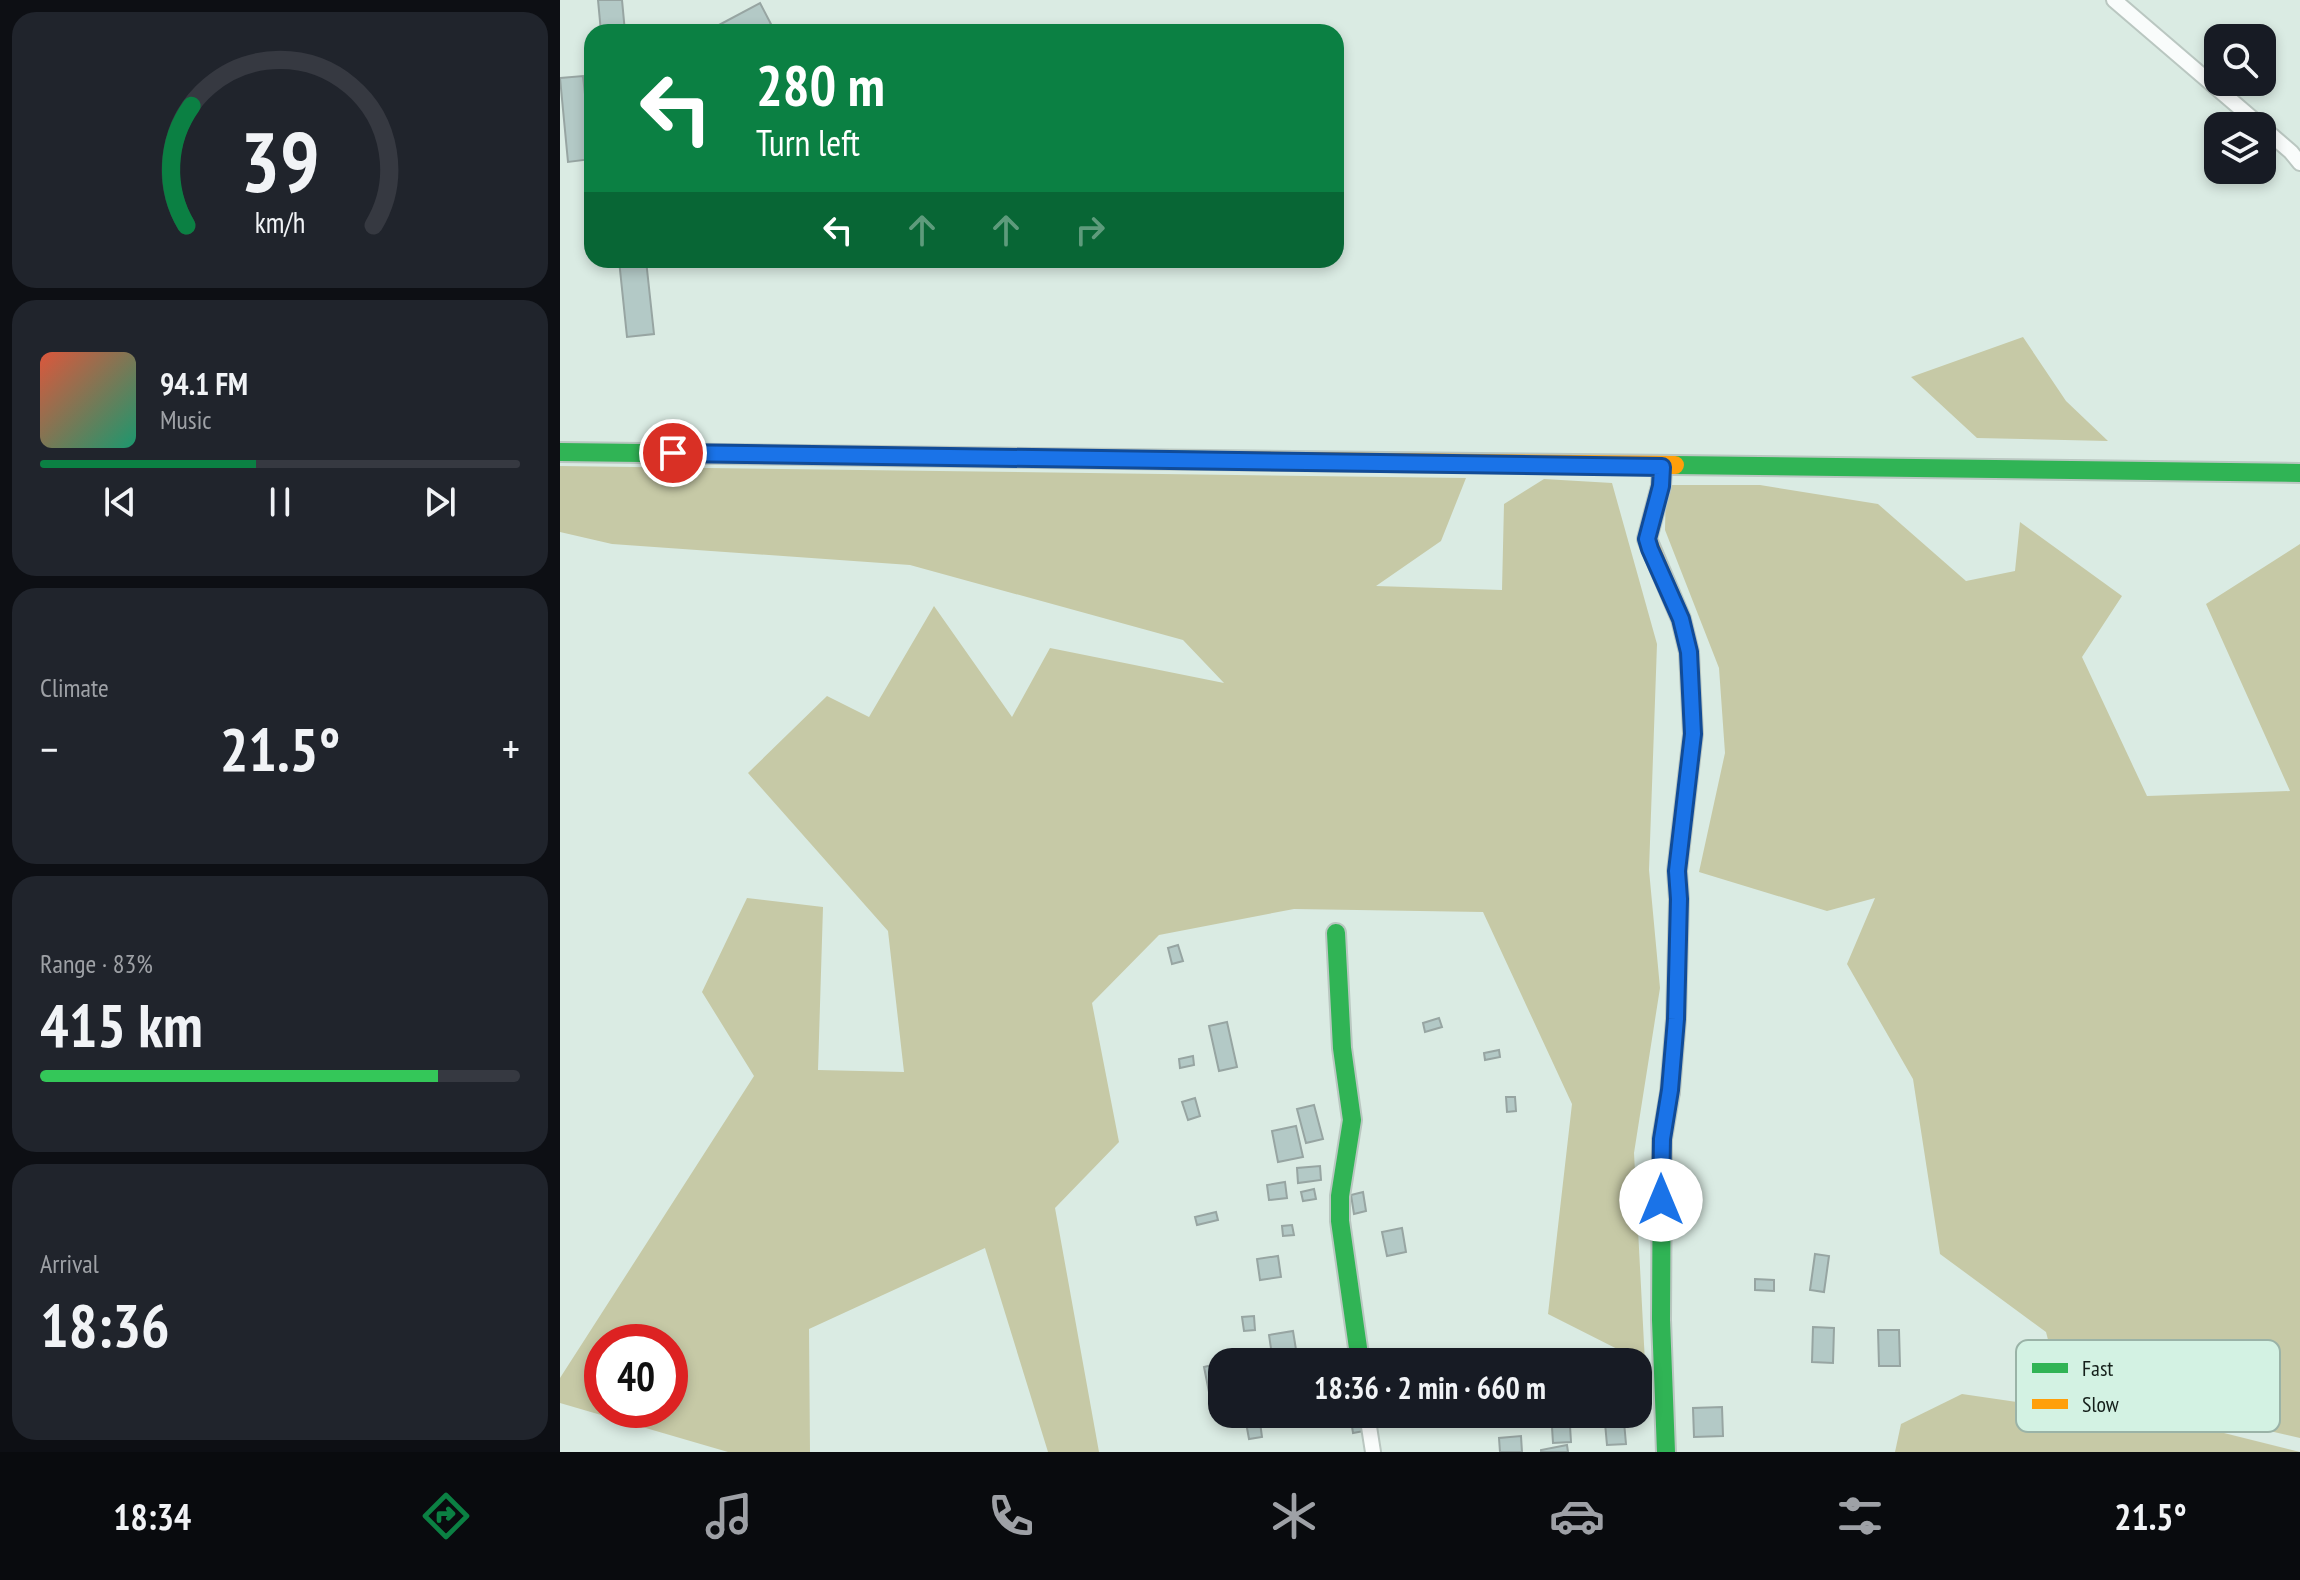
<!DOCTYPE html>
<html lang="en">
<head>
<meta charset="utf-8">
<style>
	:root { --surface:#171b24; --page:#20242c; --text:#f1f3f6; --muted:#9ea1a6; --line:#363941; --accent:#0b8043 }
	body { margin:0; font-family:"PT Sans Narrow",sans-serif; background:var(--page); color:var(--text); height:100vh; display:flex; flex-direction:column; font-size:30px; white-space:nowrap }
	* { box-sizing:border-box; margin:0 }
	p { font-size:26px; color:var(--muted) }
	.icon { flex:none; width:44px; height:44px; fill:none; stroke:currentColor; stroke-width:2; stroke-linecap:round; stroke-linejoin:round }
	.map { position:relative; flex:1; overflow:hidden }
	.details { display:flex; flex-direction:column; gap:12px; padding:12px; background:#0d0f14; width:560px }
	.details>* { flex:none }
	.banner { position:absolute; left:24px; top:24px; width:760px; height:244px; border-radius:24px; box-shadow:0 4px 12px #0003; background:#0b8043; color:#fff; overflow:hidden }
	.tools { position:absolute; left:1644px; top:24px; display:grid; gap:16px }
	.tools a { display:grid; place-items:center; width:72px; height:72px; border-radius:16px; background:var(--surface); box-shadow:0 4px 12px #0003; font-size:40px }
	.speed { position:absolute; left:24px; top:1324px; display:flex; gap:16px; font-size:40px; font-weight:700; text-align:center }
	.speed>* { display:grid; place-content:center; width:104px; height:104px; border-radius:50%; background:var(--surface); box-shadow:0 4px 12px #0003; line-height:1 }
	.speed .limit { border:12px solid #d22; background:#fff; color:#111 }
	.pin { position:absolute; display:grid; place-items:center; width:68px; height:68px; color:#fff; margin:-34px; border:4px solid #fff; border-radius:50%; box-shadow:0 2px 8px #0007 }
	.me { position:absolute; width:88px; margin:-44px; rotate:0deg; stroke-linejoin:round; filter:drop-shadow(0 0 6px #0008) }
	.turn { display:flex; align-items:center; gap:28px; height:168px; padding:0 40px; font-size:36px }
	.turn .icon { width:104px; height:104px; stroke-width:2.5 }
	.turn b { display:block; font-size:56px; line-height:68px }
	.lanes { display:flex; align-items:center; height:76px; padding:0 40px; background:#0003; justify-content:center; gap:40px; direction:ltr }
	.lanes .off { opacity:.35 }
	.big { font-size:60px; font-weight:700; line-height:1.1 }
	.details .card { flex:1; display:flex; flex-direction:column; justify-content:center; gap:12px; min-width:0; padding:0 28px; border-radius:24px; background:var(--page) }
	.details .dial { align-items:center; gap:0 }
	.dial svg { height:208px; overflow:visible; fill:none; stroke:var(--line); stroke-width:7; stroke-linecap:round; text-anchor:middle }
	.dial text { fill:var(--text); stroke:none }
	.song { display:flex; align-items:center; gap:24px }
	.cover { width:96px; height:96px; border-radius:12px; background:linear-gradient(135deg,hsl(10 70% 55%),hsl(160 70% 35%)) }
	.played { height:8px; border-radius:4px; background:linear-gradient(90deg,var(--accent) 45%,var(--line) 45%) }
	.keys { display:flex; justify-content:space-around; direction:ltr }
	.heat { display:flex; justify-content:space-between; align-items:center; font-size:44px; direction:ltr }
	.charge { height:12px; border-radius:6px; background:linear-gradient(90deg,#34c759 83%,var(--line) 0) }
	.trip { position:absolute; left:648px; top:1348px; width:444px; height:80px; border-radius:24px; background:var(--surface); box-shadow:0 4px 12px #0003; font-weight:700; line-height:80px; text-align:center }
	.tabs { display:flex; height:128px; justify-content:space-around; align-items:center; background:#090b0e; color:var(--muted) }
	.tabs .icon { width:56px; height:56px }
	.tabs .current { color:var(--accent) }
	.tabs b { font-size:36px; color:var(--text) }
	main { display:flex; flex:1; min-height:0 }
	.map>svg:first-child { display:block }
	.forest { fill:#c6c9a6; fill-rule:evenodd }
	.building { fill:#b3c9c6; stroke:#97a5a2; stroke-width:2 }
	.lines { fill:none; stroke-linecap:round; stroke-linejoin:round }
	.street-casing { stroke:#bac7c1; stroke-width:18 }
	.fast-casing { stroke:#bac7c1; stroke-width:22 }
	.slow-casing { stroke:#bac7c1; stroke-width:22 }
	.street { stroke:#f9fcfb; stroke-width:14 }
	.fast { stroke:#30b455; stroke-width:18 }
	.slow { stroke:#ff9f0a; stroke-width:18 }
	.route-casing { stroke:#114b97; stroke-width:20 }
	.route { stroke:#1a73e8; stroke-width:14 }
	.key { fill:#d3f2e3; stroke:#9ab3a7; stroke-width:2 }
	.key-label { font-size:22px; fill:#141f1a }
</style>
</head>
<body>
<main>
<section class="details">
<div class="card dial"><svg viewBox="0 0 100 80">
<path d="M14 69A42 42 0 1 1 86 69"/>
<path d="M14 69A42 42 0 0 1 16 23" stroke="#0b8043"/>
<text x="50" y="56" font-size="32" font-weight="700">39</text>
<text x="50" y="72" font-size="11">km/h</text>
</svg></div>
<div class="card">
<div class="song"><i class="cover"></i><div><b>94.1 FM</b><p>Music</p></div></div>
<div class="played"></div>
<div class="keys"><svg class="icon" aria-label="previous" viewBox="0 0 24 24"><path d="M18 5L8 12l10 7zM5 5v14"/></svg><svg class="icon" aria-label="pause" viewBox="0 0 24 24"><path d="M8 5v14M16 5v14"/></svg><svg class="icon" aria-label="next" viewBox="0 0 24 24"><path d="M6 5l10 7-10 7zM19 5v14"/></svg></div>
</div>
<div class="card"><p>Climate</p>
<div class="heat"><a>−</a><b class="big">21.5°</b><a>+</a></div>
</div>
<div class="card"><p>Range · 83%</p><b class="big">415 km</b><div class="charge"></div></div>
<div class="card"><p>Arrival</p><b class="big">18:36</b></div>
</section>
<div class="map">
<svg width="1740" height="1452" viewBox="0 0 1740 1452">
	<rect width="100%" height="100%" fill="#daebe3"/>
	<g class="forest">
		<polygon points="1463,337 1506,401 1548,441 1417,438 1351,377"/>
		<path d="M 0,466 L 906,478 L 881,541 L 816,586 L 942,590 L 944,504 L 984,479 L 1052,483 L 1097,644 L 1089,870 L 1100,988 L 1074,1153 L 1085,1363 L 988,1314 L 1012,1104 L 923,912 L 734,909 L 599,935 L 532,1003 L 559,1142 L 495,1208 L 539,1452 L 488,1452 L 425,1248 L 249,1329 L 250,1452 L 168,1452 L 0,1403 L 0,1378 L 194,1076 L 142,992 L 187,898 L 263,907 L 258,1070 L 344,1072 L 328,931 L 188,773 L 267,696 L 309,717 L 374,606 L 452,717 L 490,648 L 664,683 L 623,640 L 350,565 L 52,544 L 0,532 ZM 42,1342 L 110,1342 L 110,1410 L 42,1410 Z"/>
		<polygon points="1106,485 1200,485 1318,504 1406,581 1455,571 1460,522 1562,596 1522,657 1587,796 1730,791 1646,604 1740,544 1740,1438 1499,1382 1486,1332 1380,1254 1353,1079 1287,964 1315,898 1267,911 1139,872 1165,753 1159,668 1105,530"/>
		<polygon points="1402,1394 1660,1432 1740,1452 1335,1452 1341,1424"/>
	</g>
	<g class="building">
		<polygon points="38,0 62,0 65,32 41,32"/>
		<polygon points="200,3 211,24 195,32 160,32 157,26"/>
		<polygon points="23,76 32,159 8,162 0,78"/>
		<polygon points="59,260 86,260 94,334 67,337"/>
		<polygon points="618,945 623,961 612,964 608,948"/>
		<polygon points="879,1018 882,1027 865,1032 863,1023"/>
		<polygon points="667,1022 677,1067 659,1071 649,1026"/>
		<polygon points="939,1050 940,1057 925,1060 924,1053"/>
		<polygon points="633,1056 634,1065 620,1068 619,1059"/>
		<polygon points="946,1097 955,1097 956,1111 947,1112"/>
		<polygon points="635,1098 640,1116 628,1120 622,1102"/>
		<polygon points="754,1105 763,1139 746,1143 737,1109"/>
		<polygon points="736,1126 743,1157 718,1162 712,1131"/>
		<polygon points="760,1166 761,1180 738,1183 737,1168"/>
		<polygon points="725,1182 727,1198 709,1200 707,1185"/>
		<polygon points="754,1189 756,1199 743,1201 741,1192"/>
		<polygon points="803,1192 806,1211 794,1214 791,1195"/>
		<polygon points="656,1212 658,1220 637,1225 635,1217"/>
		<polygon points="732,1225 734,1235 723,1236 722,1226"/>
		<polygon points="842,1228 846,1252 827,1256 822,1232"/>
		<polygon points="1255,1254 1269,1256 1264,1292 1250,1290"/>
		<polygon points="718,1256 721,1277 700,1280 697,1259"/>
		<polygon points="1195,1279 1214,1280 1214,1291 1195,1290"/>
		<polygon points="694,1316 695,1330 684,1331 682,1317"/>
		<polygon points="1253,1327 1274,1328 1273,1363 1252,1362"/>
		<polygon points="1318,1330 1339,1330 1340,1366 1319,1366"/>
		<polygon points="733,1331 738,1362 713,1362 709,1335"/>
		<polygon points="660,1363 662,1389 649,1392 644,1367"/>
		<polygon points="1162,1407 1163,1436 1134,1437 1133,1408"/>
		<polygon points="790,1414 801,1414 804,1431 793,1433"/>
		<polygon points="699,1415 702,1437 689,1439 685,1417"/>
		<polygon points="1064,1422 1066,1444 1047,1445 1045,1423"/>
		<polygon points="1010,1426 1011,1442 993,1443 992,1427"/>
		<polygon points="961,1436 962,1452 940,1452 939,1438"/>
		<polygon points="1007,1445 1008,1452 981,1452 981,1450"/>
	</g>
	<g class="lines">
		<defs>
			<g id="street">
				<polyline points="1554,0 1701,126"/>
				<polyline points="1702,127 1731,152 1740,163"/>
				<polyline points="807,1414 813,1452"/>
			</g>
			<g id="fast">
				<polyline points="0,452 648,460"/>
				<polyline points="1115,465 1740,473"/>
				<polyline points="776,933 782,1048 792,1120 780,1196 780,1221 800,1362"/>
				<polyline points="1106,1452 1101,1320 1102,1139 1110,1092"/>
			</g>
			<g id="slow">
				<polyline points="648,460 1115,465"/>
				<polyline points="1102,467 1101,486 1087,539 1121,619 1129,652 1133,734 1117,871 1119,899 1116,1019 1110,1092"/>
			</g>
		</defs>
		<use href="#street" class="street-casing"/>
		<use href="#fast" class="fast-casing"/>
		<use href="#slow" class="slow-casing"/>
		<use href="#street" class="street"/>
		<use href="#fast" class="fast"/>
		<use href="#slow" class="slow"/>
	</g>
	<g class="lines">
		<defs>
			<polyline id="route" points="113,453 1102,467 1101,486 1087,539 1090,549 1121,619 1129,652 1133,734 1117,871 1119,899 1116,1019 1110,1090 1102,1139 1101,1200"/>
		</defs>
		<use href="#route" class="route-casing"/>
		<use href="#route" class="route"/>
	</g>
	<rect x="1456" y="1340" width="264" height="92" rx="12" class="key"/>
	<rect x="1472" y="1363" width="36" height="10" fill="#30b455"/>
	<rect x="1472" y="1399" width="36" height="10" fill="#ff9f0a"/>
	<g class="key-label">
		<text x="1522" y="1376">Fast</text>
		<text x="1522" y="1412">Slow</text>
	</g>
</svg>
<div class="tools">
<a><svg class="icon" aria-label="search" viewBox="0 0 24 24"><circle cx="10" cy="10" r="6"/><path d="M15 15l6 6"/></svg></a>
<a><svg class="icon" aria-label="layers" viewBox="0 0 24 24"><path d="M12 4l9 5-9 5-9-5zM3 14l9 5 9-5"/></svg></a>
</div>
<div class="speed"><div class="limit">40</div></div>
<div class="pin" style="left:113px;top:453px;background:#d93025"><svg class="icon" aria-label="arrive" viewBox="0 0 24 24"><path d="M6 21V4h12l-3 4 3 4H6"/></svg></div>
<svg class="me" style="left:1101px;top:1200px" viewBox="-20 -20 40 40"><circle r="19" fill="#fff"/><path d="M0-13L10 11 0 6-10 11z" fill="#1a73e8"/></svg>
<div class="trip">18:36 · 2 min · 660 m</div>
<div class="banner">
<div class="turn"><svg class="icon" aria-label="left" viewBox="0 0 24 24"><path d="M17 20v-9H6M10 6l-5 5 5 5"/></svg><div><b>280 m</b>Turn left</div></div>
<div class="lanes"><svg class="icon" aria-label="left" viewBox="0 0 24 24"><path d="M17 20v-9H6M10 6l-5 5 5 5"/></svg><svg class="icon off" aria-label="ahead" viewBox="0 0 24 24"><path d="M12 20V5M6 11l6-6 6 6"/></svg><svg class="icon off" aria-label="ahead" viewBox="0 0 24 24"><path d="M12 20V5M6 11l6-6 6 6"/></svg><svg class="icon off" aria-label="right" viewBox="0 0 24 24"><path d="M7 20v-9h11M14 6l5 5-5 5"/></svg></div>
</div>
</div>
</main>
<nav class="tabs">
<b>18:34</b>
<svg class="icon current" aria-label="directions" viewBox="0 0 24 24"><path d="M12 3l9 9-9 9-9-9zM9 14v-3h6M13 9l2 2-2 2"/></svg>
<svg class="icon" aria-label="music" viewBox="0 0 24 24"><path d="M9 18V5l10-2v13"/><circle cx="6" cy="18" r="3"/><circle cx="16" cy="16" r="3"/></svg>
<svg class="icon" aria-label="phone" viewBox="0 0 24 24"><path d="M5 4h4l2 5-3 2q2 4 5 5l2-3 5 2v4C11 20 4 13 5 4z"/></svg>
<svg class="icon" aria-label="climate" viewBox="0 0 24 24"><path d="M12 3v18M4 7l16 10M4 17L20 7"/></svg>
<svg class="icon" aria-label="car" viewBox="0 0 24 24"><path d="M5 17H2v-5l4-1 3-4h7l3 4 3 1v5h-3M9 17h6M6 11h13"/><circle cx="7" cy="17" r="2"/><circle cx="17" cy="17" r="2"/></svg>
<svg class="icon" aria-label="filters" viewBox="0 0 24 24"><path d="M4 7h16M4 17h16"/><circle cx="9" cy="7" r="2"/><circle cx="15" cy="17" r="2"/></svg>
<b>21.5°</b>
</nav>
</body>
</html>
